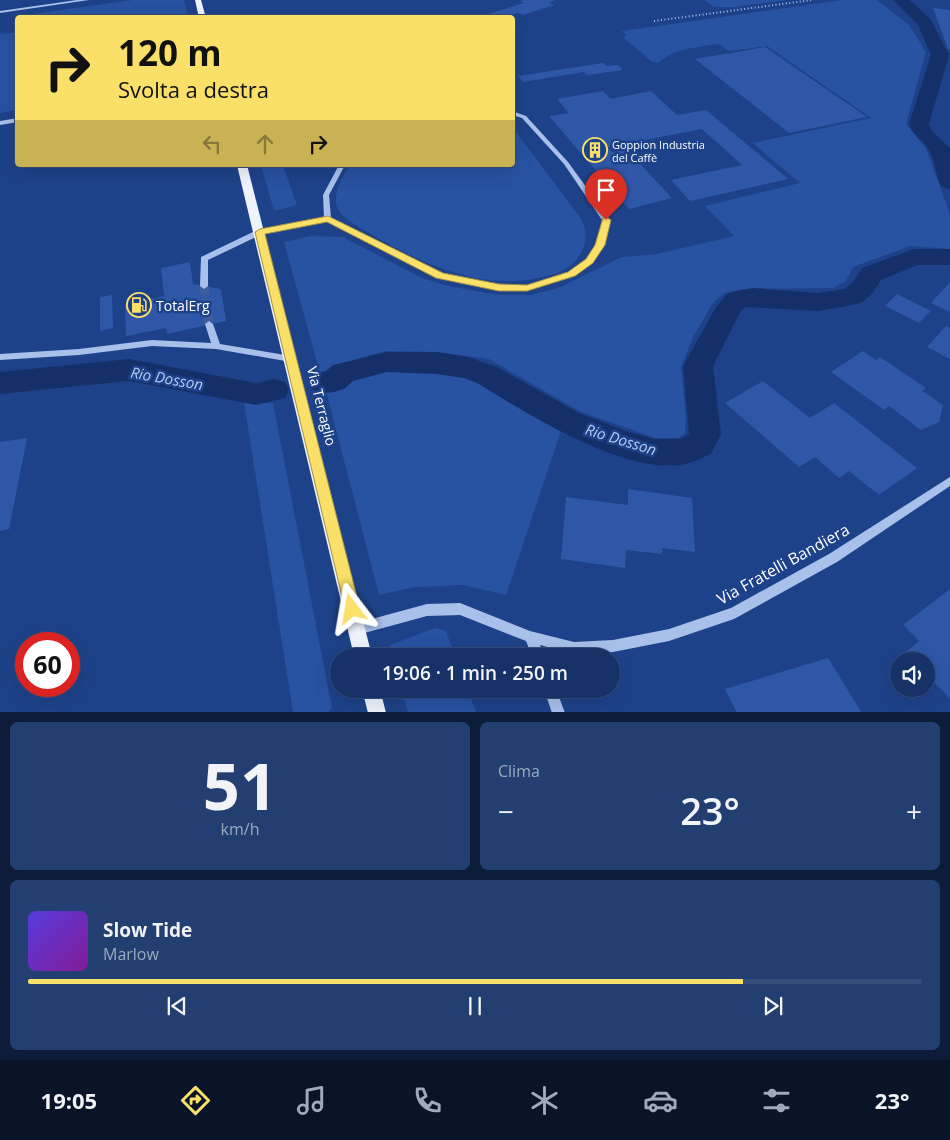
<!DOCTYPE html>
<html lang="it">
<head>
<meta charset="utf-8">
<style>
	:root { --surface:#163267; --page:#233e70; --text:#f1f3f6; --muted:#9eaac0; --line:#354d7b; --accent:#fadf69 }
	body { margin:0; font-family:"Open Sans",sans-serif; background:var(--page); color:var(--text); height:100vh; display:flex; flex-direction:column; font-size:19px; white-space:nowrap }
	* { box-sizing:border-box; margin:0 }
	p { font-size:16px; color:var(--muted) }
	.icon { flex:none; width:28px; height:28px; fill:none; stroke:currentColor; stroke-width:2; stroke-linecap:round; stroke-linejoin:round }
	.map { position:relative; height:712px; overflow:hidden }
	.drawer { display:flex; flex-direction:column; gap:10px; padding:10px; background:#0c1c39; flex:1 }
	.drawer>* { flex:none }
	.hud { position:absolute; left:15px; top:15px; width:500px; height:152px; border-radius:5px; box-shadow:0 5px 20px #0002,0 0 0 1px var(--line); background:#fadf69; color:#111; overflow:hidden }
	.controls { position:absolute; left:890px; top:652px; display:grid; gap:10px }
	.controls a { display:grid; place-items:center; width:45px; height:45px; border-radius:50%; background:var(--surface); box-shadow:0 5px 20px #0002,0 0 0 1px var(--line); font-size:25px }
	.speed { position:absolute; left:15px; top:632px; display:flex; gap:10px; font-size:25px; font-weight:700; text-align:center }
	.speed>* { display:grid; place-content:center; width:65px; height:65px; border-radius:50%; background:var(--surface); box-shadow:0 5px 20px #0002,0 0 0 1px var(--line); line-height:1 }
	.speed .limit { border:8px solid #d22; background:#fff; color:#111 }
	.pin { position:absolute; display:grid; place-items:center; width:42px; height:42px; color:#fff; margin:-51px -21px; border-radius:50% 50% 50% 0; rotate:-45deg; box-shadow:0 0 5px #0007 }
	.pin .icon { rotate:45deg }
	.me { position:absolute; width:55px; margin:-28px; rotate:346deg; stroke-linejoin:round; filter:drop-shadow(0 0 4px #0008) }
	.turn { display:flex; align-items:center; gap:18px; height:105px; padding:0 20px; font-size:22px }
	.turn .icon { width:65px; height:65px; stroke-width:2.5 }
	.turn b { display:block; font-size:35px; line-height:42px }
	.lanes { display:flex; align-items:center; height:48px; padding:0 20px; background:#0003; justify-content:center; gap:25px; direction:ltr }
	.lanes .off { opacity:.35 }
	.big { font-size:38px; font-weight:600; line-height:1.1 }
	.drawer .card { flex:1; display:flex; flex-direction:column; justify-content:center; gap:8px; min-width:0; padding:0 18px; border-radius:8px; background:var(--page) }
	.drawer .dial { align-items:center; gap:0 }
	.dial b { font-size:65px; line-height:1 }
	.song { display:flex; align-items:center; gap:15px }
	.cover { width:60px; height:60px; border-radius:8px; background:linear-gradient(135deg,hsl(250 70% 55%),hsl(290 70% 35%)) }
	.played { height:5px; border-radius:2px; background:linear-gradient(90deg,var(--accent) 80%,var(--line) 80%) }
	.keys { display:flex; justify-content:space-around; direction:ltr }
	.heat { display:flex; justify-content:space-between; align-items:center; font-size:28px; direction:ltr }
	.drawer .tiles { flex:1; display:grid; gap:10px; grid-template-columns:1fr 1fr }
	.card:last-child { grid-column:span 2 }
	.trip { position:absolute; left:330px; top:648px; width:290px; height:50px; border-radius:25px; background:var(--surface); box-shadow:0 5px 20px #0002,0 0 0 1px var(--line); font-weight:600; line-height:50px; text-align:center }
	.menu { display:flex; height:80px; justify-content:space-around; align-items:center; background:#091429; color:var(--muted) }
	.menu .icon { width:35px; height:35px }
	.menu .selected { color:var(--accent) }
	.menu b { font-size:22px; color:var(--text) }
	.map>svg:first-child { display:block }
	.green { fill:#2852a2 }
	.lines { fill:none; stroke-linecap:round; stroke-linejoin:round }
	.canal { fill:#153068; fill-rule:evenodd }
	.building { fill:#2e57a7 }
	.minor-tunnel { stroke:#405e9b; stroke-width:9; stroke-dasharray:9 4.5; stroke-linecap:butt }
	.path { stroke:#a9c0eb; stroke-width:2; stroke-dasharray:1 2.5; stroke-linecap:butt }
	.minor { fill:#a9c0eb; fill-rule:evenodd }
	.major { fill:#eef3fe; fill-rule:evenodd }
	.route { fill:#fadf69; stroke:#a29144 }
	.labels { text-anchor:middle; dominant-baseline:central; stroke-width:5; stroke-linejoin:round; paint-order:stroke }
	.far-poi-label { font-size:11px; fill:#fff; stroke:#1e4289; text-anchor:start }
	.poi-label { font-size:14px; fill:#fff; stroke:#1e4289; text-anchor:start }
	.street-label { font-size:14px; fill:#fff; stroke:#1e4289 }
	.water-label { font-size:15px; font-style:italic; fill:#b5cbf3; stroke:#1e4289 }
	.near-street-label { font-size:16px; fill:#fff; stroke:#1e4289 }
</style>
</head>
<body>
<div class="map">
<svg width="950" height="713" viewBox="0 0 950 713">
	<rect width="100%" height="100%" fill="#1e4289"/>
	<g class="green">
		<polygon points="133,0 184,0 188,17 32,17 32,14"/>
		<polygon points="704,0 787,0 734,7 714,7"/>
		<path d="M 843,0 L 877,0 L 909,25 L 926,52 L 906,124 L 926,148 L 950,214 L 950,249 L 910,246 L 853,267 L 846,281 L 833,288 L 741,289 L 725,293 L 713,303 L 693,337 L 681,368 L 686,419 L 685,433 L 678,438 L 655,438 L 579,411 L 489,359 L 438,352 L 385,351 L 353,360 L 353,365 L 321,377 L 284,242 L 310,236 L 343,237 L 422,278 L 448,286 L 499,295 L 530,295 L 558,288 L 622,257 L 657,254 L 734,236 L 705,206 L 800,183 L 753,143 L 871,118 L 767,46 L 729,51 L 719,44 C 698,47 675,48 658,63 L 651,61 L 623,37 L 627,36 L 622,31 Z"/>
		<polygon points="17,32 17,110 0,113 0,34"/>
		<path d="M 513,128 L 582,220 C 589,237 586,251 572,264 C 563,272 550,276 538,278 C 479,291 418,262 369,233 C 358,226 342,219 337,207 C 332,195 343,174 351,165 L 512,165 Z"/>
		<polygon points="261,165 283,165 297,205 274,211"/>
		<polygon points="387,369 456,373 490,386 561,431 506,595 463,585 415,587 379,595 326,391 340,387 355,379"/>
		<polygon points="244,402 273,403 332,708 328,712 293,712"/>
		<polygon points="435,628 446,631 455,656 393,656 390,645"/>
		<polygon points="401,689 467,689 476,712 408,712"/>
	</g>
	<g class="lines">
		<g class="canal">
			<path d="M 893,0 L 910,0 L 931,20 L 949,55 L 929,124 L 931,130 L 950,148 L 950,189 L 942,187 C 935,177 936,163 930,152 C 925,141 914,138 909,124 L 931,55 L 918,25 Z"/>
			<path d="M 914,249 L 950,249 L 950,265 L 917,265 L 881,280 L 872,294 L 862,302 L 853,305 L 818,311 L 745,307 L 740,312 L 713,366 L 721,434 L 711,454 C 701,458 690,464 679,465 C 618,472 527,413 477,383 L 464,378 L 436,374 L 387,372 L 353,381 L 344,389 L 334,392 L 324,393 L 313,390 L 309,382 L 313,374 L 326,371 L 333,365 L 387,352 L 436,352 L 468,357 L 497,367 L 579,413 L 626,431 L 655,439 L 680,439 L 689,434 L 683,366 L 716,307 L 728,293 L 753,288 L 818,293 L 845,289 L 853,282 L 862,268 Z"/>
			<polygon points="129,359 256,383 274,379 285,382 289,390 285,398 256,405 129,381 0,394 0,372"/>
		</g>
	</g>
	<g class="building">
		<polygon points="524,0 555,0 549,3 554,5 523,15 518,13 504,18 495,18 488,14 524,3 520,1"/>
		<polygon points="933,8 950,10 950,49 948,49"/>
		<polygon points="765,47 867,117 789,133 695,59"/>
		<polygon points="603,63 607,66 618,65 623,70 587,75 584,72 523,82 518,76"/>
		<polygon points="603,91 611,99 651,91 677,115 706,110 788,179 690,201 671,180 742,165 702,129 608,147 612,152 626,149 672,198 629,209 549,116 569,113 557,99"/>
		<polygon points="190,262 193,284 221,289 226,321 167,334 166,328 126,336 125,304 164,296 161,268"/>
		<polygon points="950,282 950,312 931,303"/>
		<polygon points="897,294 931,311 919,323 885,306"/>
		<polygon points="112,295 113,328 100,331 100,297"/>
		<polygon points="946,326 950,328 950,359 927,347"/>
		<polygon points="863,351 876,360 880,357 926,388 922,391 943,405 939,422 921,430 889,406 884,410 831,372"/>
		<polygon points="763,381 810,418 834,403 917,468 879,495 849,471 839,478 815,457 799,467 725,403"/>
		<polygon points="27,438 9,529 0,531 0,442"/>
		<polygon points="628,489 692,498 695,552 662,548 662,554 626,550 625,568 561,559 566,497 628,505"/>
		<polygon points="950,589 950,698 926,675 926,661 899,661 899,667 894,662 919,641 903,625"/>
		<polygon points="828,658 862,713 737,713 725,689"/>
	</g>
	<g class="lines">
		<polyline class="minor-tunnel" points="204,286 209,324"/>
		<polyline class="path" points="654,21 812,0"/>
		<g class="minor">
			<polygon points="77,0 89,0 0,13 0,11"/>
			<polygon points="512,111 526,116 568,162 610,220 604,245 592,263 575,276 527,291 499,291 437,278 327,221 262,234 208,260 208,286 204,289 200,286 201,257 257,230 324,218 323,195 339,165 345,165 329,195 331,218 442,274 499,285 527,285 569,272 586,259 596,245 602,220 564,164 522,118 512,115"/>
			<polygon points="18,118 18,122 0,125 0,121"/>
			<polygon points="209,321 213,324 220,344 291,356 295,359 291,362 216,349 152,346 79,355 0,360 0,354 79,349 152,340 211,343 205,324"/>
			<polygon points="950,477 950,486 837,562 734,619 669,641 613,652 574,654 540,645 544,656 532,656 526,641 460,615 427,616 357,635 353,633 351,629 353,625 357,623 427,604 460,603 530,631 574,642 613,640 669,629 731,608 829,554"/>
			<polygon points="544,689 556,689 565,713 552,713"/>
		</g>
		<g class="major">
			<polygon points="195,0 201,0 206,18 199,18"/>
			<polygon points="237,165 247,165 372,656 354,656"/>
			<polygon points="362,689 380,689 386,713 368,713"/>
		</g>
	</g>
	<polygon class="route" points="328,216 443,273 499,284 527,285 568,272 586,259 595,245 603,218 606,217 611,220 605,245 593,263 575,276 527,291 499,291 436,278 327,222 265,234 360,609 358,614 352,617 347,614 345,609 255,232 260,229"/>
	<defs>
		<symbol id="building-ring" viewBox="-11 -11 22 22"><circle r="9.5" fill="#1e4289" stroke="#fadf69" stroke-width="1.5"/><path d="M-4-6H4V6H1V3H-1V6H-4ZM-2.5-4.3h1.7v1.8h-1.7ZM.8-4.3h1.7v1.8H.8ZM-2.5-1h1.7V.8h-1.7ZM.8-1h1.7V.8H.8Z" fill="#fadf69"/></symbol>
		<symbol id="fuel-ring" viewBox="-11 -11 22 22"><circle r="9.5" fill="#1e4289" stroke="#fadf69" stroke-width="1.5"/><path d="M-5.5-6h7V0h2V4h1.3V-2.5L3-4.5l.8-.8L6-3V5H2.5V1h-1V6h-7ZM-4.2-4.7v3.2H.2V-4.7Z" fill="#fadf69"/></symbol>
	</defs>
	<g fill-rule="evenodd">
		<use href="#building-ring" x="581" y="136" width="28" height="28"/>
		<use href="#fuel-ring" x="125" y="291" width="28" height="28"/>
	</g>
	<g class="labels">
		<g class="far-poi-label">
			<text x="612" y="144">Goppion Industria<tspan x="612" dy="13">del Caffè</tspan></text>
		</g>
		<g class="poi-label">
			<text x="156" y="305">TotalErg</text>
		</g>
		<g class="street-label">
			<text transform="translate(322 406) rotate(76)">Via Terraglio</text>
		</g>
		<g class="water-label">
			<text transform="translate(167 378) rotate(10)">Rio Dosson</text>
			<text transform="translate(621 439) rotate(17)">Rio Dosson</text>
		</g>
		<g class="near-street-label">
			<text transform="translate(783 564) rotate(-29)">Via Fratelli Bandiera</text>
		</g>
	</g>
</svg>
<div class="controls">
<a><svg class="icon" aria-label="sound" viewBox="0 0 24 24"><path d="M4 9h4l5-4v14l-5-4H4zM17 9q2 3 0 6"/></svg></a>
</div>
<div class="speed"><div class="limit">60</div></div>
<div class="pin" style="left:606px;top:220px;background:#d93025"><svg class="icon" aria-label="arrive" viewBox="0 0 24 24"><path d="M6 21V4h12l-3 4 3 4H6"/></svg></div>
<svg class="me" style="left:352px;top:609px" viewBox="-20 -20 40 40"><path d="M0-17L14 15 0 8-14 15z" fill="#fadf69" stroke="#fff" stroke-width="4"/></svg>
<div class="trip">19:06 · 1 min · 250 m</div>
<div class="hud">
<div class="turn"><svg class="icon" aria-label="right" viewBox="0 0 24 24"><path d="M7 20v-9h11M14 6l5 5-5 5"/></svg><div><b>120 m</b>Svolta a destra</div></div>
<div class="lanes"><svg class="icon off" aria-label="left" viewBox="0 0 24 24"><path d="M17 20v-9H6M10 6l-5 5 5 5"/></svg><svg class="icon off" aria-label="ahead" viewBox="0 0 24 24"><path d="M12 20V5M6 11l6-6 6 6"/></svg><svg class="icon" aria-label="right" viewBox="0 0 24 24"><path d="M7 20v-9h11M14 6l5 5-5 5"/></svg></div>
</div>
</div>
<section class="drawer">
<div class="tiles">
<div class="card dial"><b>51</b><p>km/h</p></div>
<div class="card"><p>Clima</p>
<div class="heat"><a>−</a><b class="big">23°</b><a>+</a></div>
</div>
<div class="card">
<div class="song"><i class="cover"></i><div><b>Slow Tide</b><p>Marlow</p></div></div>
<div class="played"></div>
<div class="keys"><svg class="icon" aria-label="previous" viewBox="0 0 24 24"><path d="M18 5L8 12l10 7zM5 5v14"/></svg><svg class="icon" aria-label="pause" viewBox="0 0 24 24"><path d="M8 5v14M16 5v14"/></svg><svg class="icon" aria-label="next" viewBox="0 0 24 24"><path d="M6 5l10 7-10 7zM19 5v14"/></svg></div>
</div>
</div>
</section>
<nav class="menu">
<b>19:05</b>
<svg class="icon selected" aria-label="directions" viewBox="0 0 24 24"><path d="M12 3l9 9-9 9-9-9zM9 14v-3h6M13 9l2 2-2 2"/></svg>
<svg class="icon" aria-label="music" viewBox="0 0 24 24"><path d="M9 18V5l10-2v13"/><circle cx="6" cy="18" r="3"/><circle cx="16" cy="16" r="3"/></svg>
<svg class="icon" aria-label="phone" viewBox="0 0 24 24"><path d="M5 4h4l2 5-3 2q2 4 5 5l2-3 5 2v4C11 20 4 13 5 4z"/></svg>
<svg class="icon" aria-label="climate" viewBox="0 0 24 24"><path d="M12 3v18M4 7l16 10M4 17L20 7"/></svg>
<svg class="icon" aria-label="car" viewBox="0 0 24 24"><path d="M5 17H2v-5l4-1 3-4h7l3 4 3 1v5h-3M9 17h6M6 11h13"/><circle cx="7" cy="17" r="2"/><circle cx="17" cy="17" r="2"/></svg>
<svg class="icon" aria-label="filters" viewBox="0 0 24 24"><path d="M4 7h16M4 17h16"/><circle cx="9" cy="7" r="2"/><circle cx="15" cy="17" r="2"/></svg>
<b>23°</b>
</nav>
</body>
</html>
